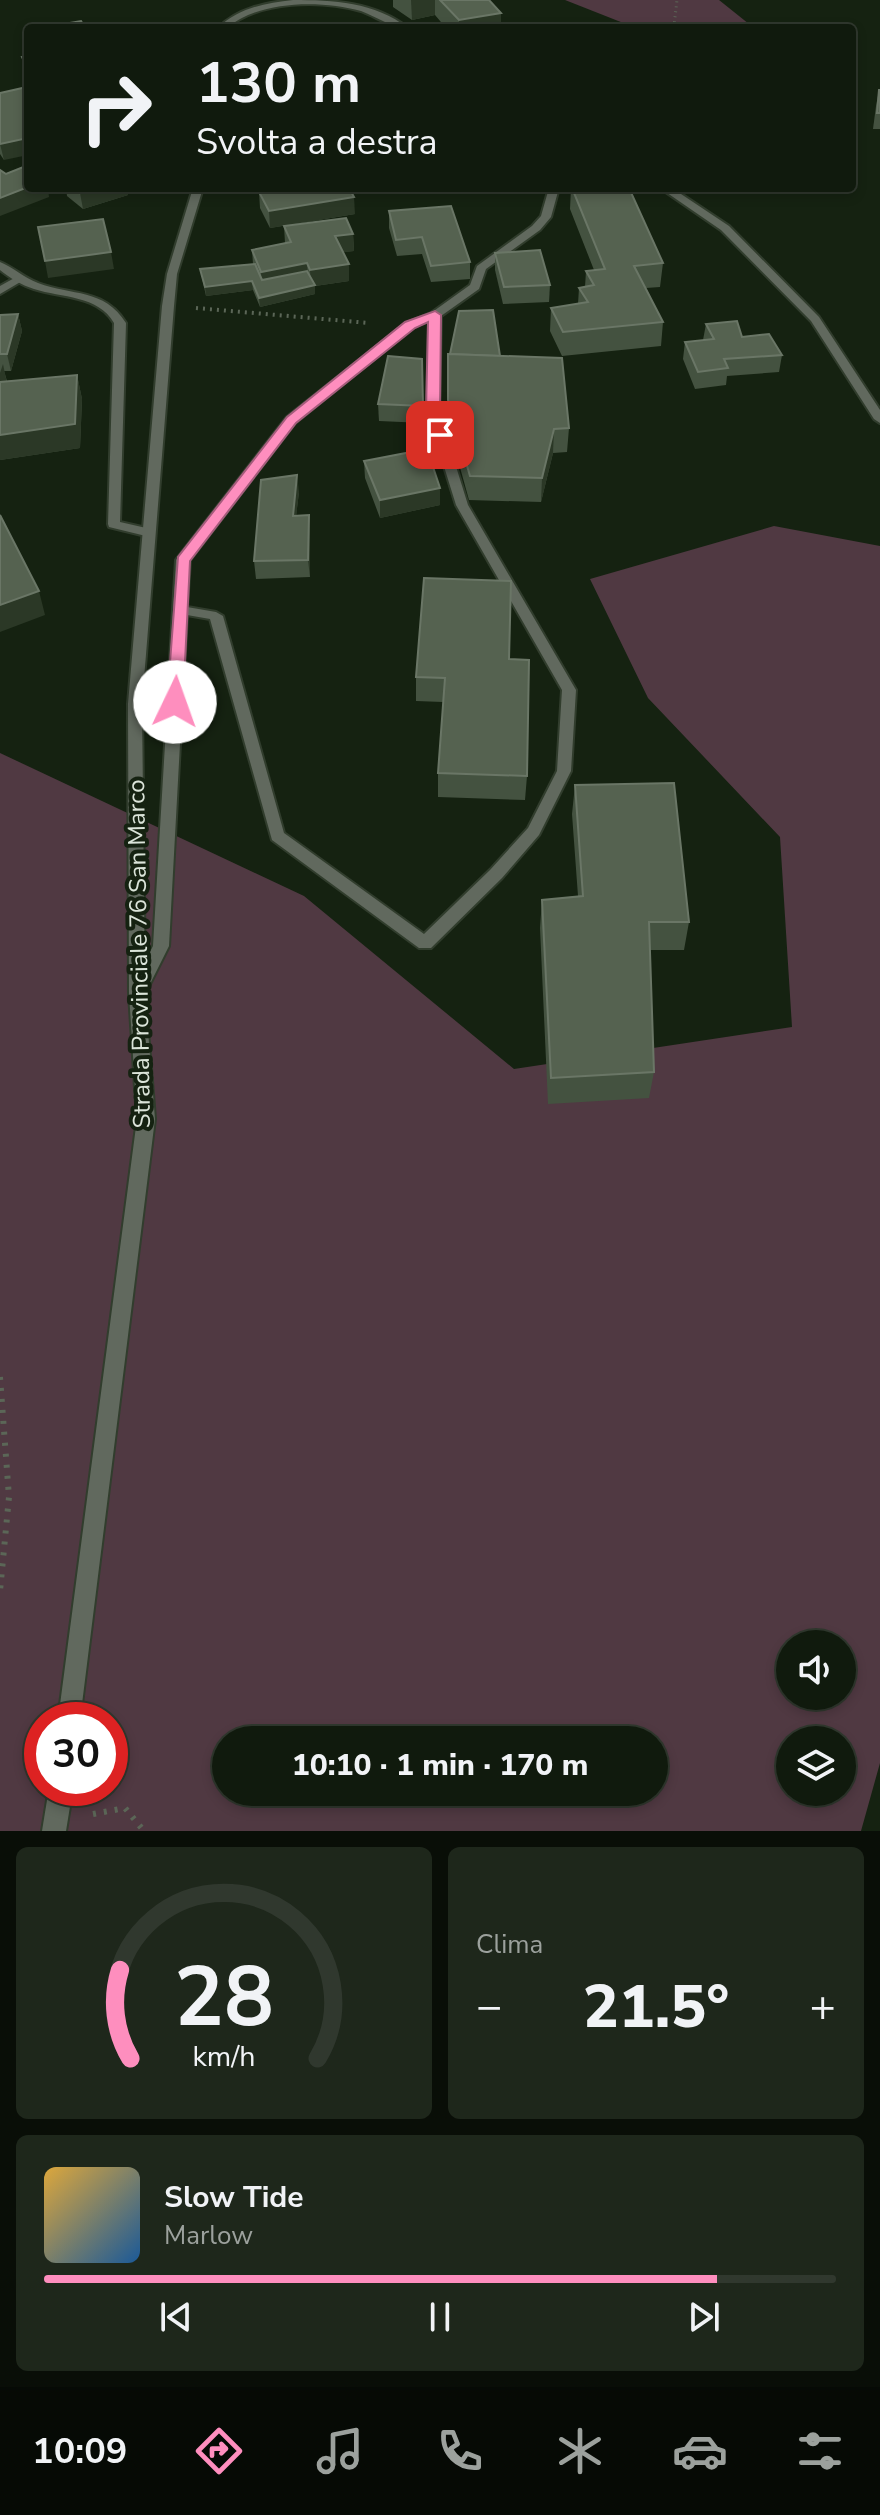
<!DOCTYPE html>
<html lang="it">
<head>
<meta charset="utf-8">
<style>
	:root { --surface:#101a0d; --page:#1e271b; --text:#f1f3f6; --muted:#9ca19d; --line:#30382e; --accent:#fe8ebe }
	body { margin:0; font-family:"Nunito Sans",sans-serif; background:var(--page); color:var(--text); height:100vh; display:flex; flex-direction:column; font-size:30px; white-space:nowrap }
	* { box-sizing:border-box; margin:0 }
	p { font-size:26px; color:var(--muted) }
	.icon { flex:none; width:44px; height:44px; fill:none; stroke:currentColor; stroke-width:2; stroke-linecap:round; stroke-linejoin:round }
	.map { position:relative; height:1831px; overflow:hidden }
	.side { display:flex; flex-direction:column; gap:16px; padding:16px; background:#090e07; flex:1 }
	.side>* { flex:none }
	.guide { position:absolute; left:24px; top:24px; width:832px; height:168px; border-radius:8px; box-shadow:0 4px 12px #0003,0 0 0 2px var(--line); background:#101a0d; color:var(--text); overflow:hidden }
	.buttons { position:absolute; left:776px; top:1630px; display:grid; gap:16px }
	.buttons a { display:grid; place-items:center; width:80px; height:80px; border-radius:50%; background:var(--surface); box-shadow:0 4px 12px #0003,0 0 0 2px var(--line); font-size:40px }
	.speed { position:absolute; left:24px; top:1702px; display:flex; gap:16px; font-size:40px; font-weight:700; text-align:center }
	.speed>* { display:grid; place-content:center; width:104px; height:104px; border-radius:50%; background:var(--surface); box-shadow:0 4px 12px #0003,0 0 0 2px var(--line); line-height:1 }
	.speed .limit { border:12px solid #d22; background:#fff; color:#111 }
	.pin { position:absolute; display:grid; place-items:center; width:68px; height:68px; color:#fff; margin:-34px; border-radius:16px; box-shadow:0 4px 12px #0006 }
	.me { position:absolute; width:88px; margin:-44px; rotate:3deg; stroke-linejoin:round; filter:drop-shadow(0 0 6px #0008) }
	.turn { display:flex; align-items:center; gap:28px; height:168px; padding:0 40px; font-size:36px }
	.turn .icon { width:104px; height:104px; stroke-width:2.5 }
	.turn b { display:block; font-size:56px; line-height:68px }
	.big { font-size:60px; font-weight:800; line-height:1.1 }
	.side .widget { flex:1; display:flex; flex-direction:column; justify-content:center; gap:12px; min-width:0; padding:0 28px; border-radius:12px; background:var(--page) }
	.side .dial { align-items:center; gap:0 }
	.dial svg { height:208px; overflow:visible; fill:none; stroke:var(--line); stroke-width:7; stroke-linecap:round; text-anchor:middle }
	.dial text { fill:var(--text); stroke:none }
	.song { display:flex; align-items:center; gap:24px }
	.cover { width:96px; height:96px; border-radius:12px; background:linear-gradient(135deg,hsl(40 70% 55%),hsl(210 70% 35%)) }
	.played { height:8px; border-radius:4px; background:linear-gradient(90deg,var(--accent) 85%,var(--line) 85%) }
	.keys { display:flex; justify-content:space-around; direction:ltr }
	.heat { display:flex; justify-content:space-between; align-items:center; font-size:44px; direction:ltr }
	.side .tiles { flex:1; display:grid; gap:16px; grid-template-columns:1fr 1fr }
	.widget:last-child { grid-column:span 2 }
	.trip { position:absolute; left:212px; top:1726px; width:456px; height:80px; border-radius:40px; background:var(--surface); box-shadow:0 4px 12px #0003,0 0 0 2px var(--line); font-weight:800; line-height:80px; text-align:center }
	.menu { display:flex; height:128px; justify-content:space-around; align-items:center; background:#060a05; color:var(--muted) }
	.menu .icon { width:56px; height:56px }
	.menu .current { color:var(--accent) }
	.menu b { font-size:36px; color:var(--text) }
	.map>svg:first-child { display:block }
	.green { fill:#503942; fill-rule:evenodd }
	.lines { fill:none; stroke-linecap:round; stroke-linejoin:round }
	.service-casing { stroke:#313d2d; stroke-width:4 }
	.minor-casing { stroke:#313d2d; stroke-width:4 }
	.tertiary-casing { stroke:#313d2d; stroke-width:4 }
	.path-far2 { stroke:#5b6657; stroke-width:3; stroke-dasharray:1 4; stroke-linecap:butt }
	.path-far1 { stroke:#5b6657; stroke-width:4; stroke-dasharray:2 5; stroke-linecap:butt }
	.path { stroke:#5b6657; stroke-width:6; stroke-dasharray:3 8; stroke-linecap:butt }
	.service { fill:#61695e; fill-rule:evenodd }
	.minor { fill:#61695e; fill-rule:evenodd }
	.tertiary { fill:#61695e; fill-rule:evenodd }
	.wall { fill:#445240 }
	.shaded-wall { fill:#2b3826 }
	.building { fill:#556250; stroke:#6a7666; stroke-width:2 }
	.route { fill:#fe8ebe; stroke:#a55c7c; stroke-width:2 }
	.labels { text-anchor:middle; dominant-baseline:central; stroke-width:8; stroke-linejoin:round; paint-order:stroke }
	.street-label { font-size:24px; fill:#dbe4d9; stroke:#152211 }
</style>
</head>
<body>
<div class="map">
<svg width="880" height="1831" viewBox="0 0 880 1831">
	<rect width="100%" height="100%" fill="#152211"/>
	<g class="green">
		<polygon points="565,0 719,0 754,28 636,28"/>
		<path d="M 774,526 L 880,546 L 880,1763 L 861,1831 L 0,1831 L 0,753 L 304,896 L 514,1069 L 792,1027 L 780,837 L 648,698 L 590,579 ZM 790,1644 L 842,1644 L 842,1696 L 790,1696 ZM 42,1720 L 110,1720 L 110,1788 L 42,1788 ZM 226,1740 L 654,1740 L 654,1792 L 226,1792 ZM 790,1740 L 842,1740 L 842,1792 L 790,1792 Z"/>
	</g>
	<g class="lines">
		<defs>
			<polygon id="service" points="18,276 23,279 22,281 0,294 0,286"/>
			<g id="minor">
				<path d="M 549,188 L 559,188 L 551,217 L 540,230 L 486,269 L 479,289 L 441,316 L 439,412 L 468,505 L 576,690 L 571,771 L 539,835 L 502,878 L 431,948 L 419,948 L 272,840 L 210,619 L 187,615 L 169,946 L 143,998 L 131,998 L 129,993 L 153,946 L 176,560 L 287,417 L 406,323 L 431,313 L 470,285 L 477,266 L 532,226 L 541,216 ZM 429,321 L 427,412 L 456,505 L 562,690 L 557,771 L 528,828 L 490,870 L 424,934 L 284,833 L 223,616 L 216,612 L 187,607 L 190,560 L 295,423 L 414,327 Z"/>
				<path d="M 0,262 C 13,267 24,278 38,283 C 72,296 104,288 126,323 L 120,522 L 155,530 L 155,536 L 150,537 L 109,527 L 108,524 L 114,323 C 98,295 62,298 34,289 C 21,285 10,278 0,270 Z"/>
			</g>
			<g id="tertiary">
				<path d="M 293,0 C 333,0 375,2 408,28 C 392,28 377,17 361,11 C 321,0 260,0 227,28 L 218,28 C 238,8 265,3 293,0 Z"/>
				<polygon points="193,188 203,188 177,274 174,306 142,704 145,993 155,1119 80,1720 58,1720 137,1119 129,993 128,704 162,306 167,274"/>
				<polygon points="660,188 672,188 729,226 819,317 880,410 880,423 874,419 811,321 721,230"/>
				<polygon points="49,1788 73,1788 66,1831 42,1831"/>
			</g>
		</defs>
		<use href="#service" class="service-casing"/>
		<use href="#minor" class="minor-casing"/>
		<use href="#tertiary" class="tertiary-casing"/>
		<polyline class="path-far2" points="663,28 674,26 677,0"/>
		<polyline class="path-far1" points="196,308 369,323"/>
		<g class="path">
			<polyline points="0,1377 9,1497 0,1591"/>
			<polyline points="93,1814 125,1808 144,1831"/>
		</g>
		<use href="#service" class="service"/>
		<use href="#minor" class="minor"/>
		<use href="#tertiary" class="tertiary"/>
	</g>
	<g class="wall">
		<polygon points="393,0 489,0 501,13 501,28 446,28 435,15 412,20 393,7"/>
		<polygon points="28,56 28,82 22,57"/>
		<polygon points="879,90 880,90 880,129 873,129 876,106"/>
		<polygon points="0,93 4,160 0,154"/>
		<polygon points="66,188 127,188 128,195 83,209 67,196"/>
		<polygon points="571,188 629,188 663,263 660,287 646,288 663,322 661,346 562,356 550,331 551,308 578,304 579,288 585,287 586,271 594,270 570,209"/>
		<polygon points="259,192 355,214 270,228 260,208"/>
		<polygon points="389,211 470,262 470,279 431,282 422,254 397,256 389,228"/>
		<polygon points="284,226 353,234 354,251 343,252 349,264 349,281 315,286 315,294 260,307 253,290 206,296 200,269 253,264 252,250 285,243"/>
		<polygon points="495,253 550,285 549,302 503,304 495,270"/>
		<polygon points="18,314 22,331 11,371 4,371 7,381 77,375 82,399 80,448 0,460 0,315"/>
		<polygon points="706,324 742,337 782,355 779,372 727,376 726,385 695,389 683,359 685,342 703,340"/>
		<polygon points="448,354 500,356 569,428 567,452 553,453 541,502 469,500 448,424"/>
		<polygon points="422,359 424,423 379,421 378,404"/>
		<polygon points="364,461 440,505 380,518 365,478"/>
		<polygon points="299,492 296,516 310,532 310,577 256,579 254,561"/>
		<polygon points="509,659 527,776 525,800 438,797 438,773 443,702 416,701 416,677"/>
		<polygon points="575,785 689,922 684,950 650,950 654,1072 649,1098 548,1104 540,928 542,900 578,896 572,814"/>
	</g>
	<g class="shaded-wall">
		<polygon points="411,0 435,0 435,15 412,20"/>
		<polygon points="501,13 501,28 459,28 459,20"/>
		<polygon points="28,138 28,155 4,160 0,144"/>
		<polygon points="28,187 48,188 49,197 0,216 0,198"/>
		<polygon points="95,188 127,188 128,195 83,209 80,193"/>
		<polygon points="354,197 355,214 270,228 269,211"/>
		<polygon points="353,234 354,251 336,253 335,236"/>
		<polygon points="111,252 114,269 48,278 45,261"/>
		<polygon points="307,263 308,280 262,288 261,272"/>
		<polygon points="349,264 349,281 315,286 315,294 260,307 259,298 311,286 310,270"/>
		<polygon points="252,281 253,290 206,296 205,287"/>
		<polygon points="18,314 22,331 11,371 7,354"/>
		<polygon points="3,364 8,388 0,394 0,373"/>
		<polygon points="77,375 82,399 80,448 0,460 0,435"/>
		<polygon points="554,429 553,453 541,502 542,478"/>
		<polygon points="297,475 299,492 294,534 293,516"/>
		<polygon points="440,488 440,505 380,518 380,500"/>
		<polygon points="309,515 310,532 310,577 308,560"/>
		<polygon points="39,591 45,615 0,632 0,605"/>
	</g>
	<g class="building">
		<polygon points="440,0 489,0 501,13 459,20"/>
		<polygon points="81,21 85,28 40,28"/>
		<polygon points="28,56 28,69 22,57"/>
		<polygon points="27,87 28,89 28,138 0,144 0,93"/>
		<polygon points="879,90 880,90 880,113 877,113"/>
		<polygon points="26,166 28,168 28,187 0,198 0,170 6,174"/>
		<polygon points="75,188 95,188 80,193"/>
		<polygon points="281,188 349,188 354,197 269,211 259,192"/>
		<polygon points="572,188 629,188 663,263 634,266 663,322 563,332 551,308 588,302 579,288 594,285 586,271 605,269"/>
		<polygon points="451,206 470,262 431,266 422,237 396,240 389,211"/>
		<polygon points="346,218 353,234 335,236 349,264 310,270 307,263 261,272 252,250 291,242 284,226"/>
		<polygon points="103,219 111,252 45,261 38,227"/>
		<polygon points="540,250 550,285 504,287 495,253"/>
		<polygon points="255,264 262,280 307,271 315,285 259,298 252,281 205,287 200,269"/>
		<polygon points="493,310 500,356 450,354 459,311"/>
		<polygon points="18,314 7,354 0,354 0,315"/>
		<polygon points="737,321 742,337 769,334 782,355 724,359 728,368 698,372 685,342 714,339 706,324"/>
		<polygon points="448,354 562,358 569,428 554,429 542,478 470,476 448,400"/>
		<polygon points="388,356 422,359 423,406 378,404"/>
		<polygon points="77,375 75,424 0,435 0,382"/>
		<polygon points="427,449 440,488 380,500 364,461"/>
		<polygon points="297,475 293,516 309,515 308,560 254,561 261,480"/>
		<polygon points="0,515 39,591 0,605"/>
		<polygon points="424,578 511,581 509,659 529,660 527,776 438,773 445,678 416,677"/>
		<polygon points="674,783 689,922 649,922 654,1072 551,1078 542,900 583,896 575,785"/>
	</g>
	<polygon class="route" points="435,311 441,315 440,412 447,435 436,438 426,412 428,322 415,328 296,423 190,561 183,702 181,706 169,706 167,702 178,557 287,417 405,322"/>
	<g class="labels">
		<g class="street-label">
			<text transform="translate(139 954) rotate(-91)">Strada Provinciale 76 San Marco</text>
		</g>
	</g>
</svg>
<div class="buttons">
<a><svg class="icon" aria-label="sound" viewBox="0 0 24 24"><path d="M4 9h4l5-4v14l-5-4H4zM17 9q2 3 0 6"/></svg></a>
<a><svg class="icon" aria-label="layers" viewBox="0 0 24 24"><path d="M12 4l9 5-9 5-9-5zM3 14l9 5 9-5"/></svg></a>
</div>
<div class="speed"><div class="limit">30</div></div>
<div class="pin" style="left:440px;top:435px;background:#d93025"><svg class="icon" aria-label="arrive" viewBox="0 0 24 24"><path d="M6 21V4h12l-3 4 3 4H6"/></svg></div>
<svg class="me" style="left:175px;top:702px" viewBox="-20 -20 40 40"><circle r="19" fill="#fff"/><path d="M0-13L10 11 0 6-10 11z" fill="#fe8ebe"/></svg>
<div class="trip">10:10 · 1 min · 170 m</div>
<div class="guide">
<div class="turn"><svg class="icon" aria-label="right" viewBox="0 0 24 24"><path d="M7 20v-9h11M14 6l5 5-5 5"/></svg><div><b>130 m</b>Svolta a destra</div></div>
</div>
</div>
<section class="side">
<div class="tiles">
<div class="widget dial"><svg viewBox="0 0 100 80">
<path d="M14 69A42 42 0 1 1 86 69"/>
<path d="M14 69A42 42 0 0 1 10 35" stroke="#fe8ebe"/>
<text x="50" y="56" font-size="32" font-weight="700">28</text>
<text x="50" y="72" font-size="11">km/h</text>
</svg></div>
<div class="widget"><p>Clima</p>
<div class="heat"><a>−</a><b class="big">21.5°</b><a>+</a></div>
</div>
<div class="widget">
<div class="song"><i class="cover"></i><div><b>Slow Tide</b><p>Marlow</p></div></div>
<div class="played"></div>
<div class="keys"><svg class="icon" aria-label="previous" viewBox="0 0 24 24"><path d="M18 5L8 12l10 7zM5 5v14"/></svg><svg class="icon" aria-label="pause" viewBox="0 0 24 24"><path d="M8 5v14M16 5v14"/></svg><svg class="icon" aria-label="next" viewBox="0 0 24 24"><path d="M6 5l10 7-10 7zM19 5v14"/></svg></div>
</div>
</div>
</section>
<nav class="menu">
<b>10:09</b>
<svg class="icon current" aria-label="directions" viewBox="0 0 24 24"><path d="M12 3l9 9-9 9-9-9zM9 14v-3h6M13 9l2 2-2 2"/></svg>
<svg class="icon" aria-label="music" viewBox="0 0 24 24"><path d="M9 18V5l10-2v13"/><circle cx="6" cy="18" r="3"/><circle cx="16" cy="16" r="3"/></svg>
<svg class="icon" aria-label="phone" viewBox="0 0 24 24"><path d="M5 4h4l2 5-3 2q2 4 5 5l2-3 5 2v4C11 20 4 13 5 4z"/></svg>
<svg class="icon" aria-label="climate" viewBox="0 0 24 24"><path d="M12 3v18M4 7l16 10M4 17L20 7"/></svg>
<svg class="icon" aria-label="car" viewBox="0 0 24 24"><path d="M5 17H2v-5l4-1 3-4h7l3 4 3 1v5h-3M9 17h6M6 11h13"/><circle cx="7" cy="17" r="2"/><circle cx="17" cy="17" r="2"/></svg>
<svg class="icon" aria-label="filters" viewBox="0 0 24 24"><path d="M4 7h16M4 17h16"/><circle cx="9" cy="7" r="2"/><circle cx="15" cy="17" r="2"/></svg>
</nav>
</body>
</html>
